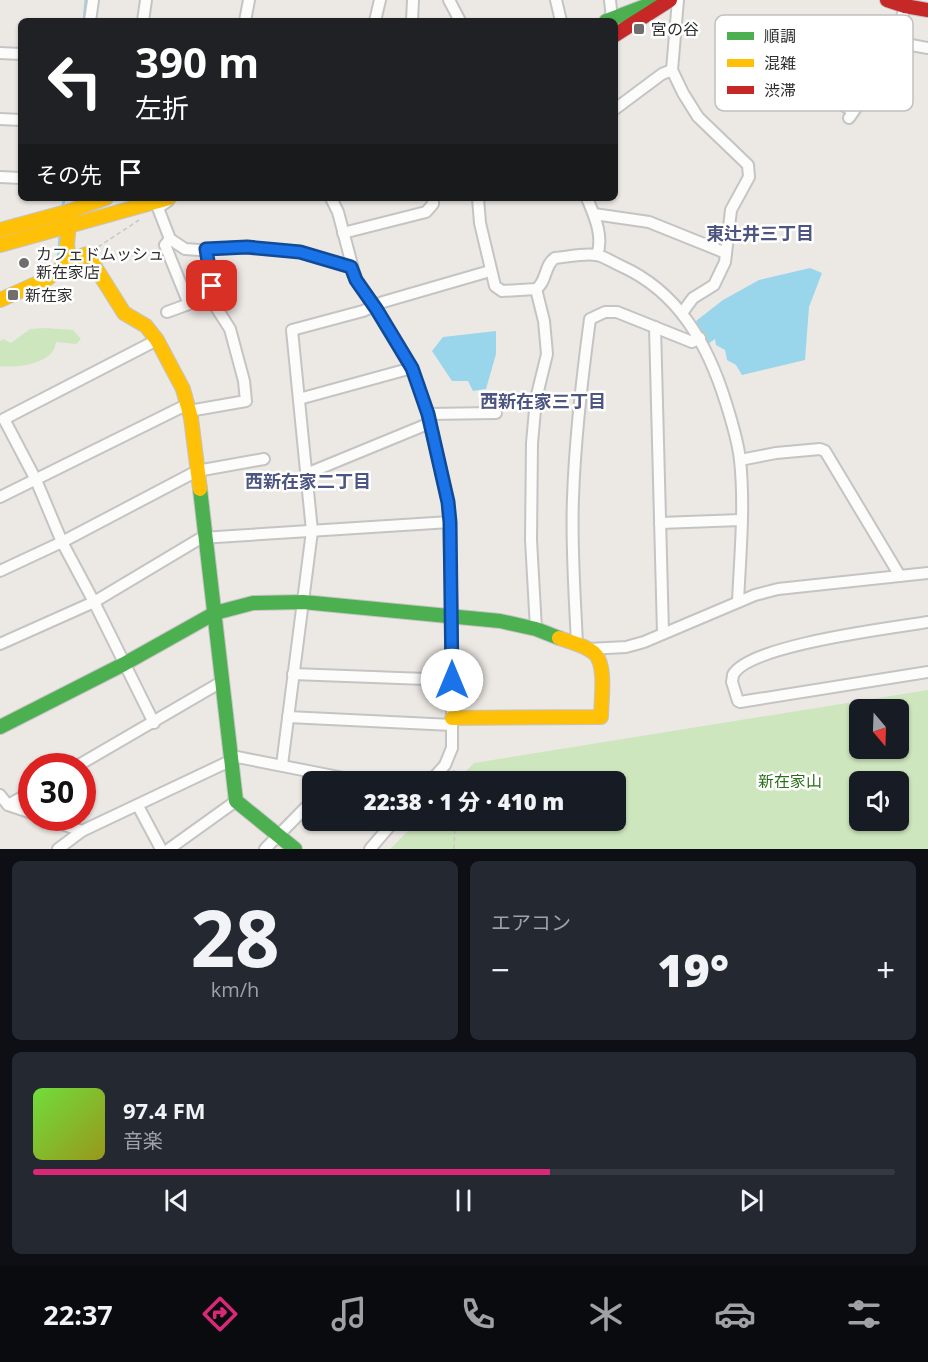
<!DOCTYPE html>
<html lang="ja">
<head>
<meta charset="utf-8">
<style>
	:root { --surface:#171b24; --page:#242831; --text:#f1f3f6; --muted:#9ea1a6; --line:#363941; --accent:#db2777 }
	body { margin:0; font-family:"Open Sans","Noto Sans JP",sans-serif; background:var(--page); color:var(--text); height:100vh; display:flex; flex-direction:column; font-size:22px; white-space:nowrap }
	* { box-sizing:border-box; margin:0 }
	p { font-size:20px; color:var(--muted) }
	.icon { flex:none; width:33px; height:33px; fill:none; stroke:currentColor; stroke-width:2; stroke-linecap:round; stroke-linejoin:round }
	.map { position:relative; height:849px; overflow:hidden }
	.side { display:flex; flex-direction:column; gap:12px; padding:12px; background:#0d0f14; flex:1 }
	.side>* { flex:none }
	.banner { position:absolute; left:18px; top:18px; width:600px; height:183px; border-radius:9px; box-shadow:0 2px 4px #0004; background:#202124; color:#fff; overflow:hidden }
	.needle { width:39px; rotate:161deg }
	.tools { position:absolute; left:849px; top:699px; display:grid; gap:12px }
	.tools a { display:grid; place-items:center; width:60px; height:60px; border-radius:9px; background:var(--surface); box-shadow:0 2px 4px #0004; font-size:30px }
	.speed { position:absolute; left:18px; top:753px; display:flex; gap:12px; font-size:30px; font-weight:700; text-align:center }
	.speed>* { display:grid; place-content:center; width:78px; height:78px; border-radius:50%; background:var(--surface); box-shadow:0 2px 4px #0004; line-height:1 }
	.speed .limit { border:9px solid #d22; background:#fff; color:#111 }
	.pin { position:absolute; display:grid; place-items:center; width:51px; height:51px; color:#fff; margin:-26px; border-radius:12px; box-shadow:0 3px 9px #0006 }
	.me { position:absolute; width:66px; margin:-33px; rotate:0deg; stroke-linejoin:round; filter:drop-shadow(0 0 4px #0008) }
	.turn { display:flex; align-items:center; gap:21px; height:126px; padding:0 18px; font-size:27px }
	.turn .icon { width:78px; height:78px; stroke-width:2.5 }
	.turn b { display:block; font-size:42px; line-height:51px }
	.then { display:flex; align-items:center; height:57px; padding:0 18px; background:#0003; gap:12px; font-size:22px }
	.big { font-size:45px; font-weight:800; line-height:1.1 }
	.side .widget { flex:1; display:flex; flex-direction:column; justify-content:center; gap:9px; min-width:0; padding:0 21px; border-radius:9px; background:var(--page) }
	.side .dial { align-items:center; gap:0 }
	.dial b { font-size:78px; line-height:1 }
	.song { display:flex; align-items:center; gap:18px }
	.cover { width:72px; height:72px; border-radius:9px; background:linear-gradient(135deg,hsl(100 70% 55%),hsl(60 70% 35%)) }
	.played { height:6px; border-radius:3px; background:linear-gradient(90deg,var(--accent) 60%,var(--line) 60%) }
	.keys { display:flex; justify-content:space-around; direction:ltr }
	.heat { display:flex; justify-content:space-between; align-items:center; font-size:33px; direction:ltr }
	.side .tiles { flex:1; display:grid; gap:12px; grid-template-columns:1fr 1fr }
	.widget:last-child { grid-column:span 2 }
	.trip { position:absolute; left:302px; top:771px; width:324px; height:60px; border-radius:9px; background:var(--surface); box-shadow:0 2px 4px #0004; font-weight:800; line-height:60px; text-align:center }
	.menu { display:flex; height:96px; justify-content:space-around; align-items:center; background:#090b0e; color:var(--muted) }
	.menu .icon { width:42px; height:42px }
	.menu .selected { color:var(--accent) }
	.menu b { font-size:27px; color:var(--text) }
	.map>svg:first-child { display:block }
	.green { fill:#cee6be; fill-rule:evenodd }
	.water { fill:#99d6ec }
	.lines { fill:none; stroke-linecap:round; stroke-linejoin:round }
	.stream { stroke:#99d6ec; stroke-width:3 }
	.street-casing { stroke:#c5c4c5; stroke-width:14 }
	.fast-casing { stroke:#c5c4c5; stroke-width:16 }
	.slow-casing { stroke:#c5c4c5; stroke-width:16 }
	.jam-casing { stroke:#c5c4c5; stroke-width:16 }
	.path { stroke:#c9c9c8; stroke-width:1.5; stroke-dasharray:4.5 3; stroke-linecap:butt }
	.street { stroke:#fcfcfb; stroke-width:10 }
	.fast { stroke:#4caf50; stroke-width:14 }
	.slow { stroke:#ffc107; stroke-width:14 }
	.jam { stroke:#c62828; stroke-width:14 }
	.route-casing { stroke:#114b97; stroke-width:15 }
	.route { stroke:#1a73e8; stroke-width:10 }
	.poi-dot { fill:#706f6e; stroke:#fff; stroke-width:2 }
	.labels { text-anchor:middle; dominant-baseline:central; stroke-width:5; stroke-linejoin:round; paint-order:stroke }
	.poi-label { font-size:16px; fill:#2e2e2e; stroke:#fff; text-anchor:start }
	.park-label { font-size:16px; fill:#2c6e1b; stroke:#fff }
	.neighbourhood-label { font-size:18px; font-weight:bold; fill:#4d5680; stroke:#fff }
	.key { fill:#fff; stroke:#c0c0c0; stroke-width:1.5 }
	.key-label { font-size:16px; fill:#2e2e2e }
</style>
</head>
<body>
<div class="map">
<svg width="928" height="849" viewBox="0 0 928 849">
	<rect width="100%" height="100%" fill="#ece8e4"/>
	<g class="green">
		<path d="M 46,328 L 73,330 L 81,339 L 76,344 L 56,342 C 55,345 55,349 53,351 C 43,365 15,368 0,366 L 0,341 L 3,339 L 11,343 L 30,329 Z"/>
		<path d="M 928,690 L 928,849 L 390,849 L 418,821 L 615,820 L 615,782 L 456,781 L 474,763 ZM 860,710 L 898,710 L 898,748 L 860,748 ZM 860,782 L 898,782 L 898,820 L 860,820 Z"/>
	</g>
	<g class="water">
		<polygon points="810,268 822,273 809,307 805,360 742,375 736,365 727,360 725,350 716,345 715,339 708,344 696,321 723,300 759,280"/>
		<polygon points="496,331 496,354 486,389 473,391 468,381 452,381 432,351 443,337"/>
	</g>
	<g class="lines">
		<g class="stream">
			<polyline points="84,21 86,0"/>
			<polyline points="63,207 64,198"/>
			<polyline points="58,265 60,234"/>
		</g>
		<defs>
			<g id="street">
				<polyline points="449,0 460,21"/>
				<polyline points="556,0 561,21"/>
				<polyline points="610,0 612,19"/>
				<polyline points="678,0 672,70 683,93 698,117 748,165 749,177 731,210 725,262 714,285 693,298 682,313"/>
				<polyline points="90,21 93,0"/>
				<polyline points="143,21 146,0"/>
				<polyline points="245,21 249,0"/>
				<polyline points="375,21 380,0"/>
				<polyline points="412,21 413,0"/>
				<polyline points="895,42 928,48"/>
				<polyline points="0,53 21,54"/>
				<polyline points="615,109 662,74 672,70"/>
				<polyline points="852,111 814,84 841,43 881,72"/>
				<polyline points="849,118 881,72 895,42 905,6"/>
				<polyline points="0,119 21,120"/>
				<polyline points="0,177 21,178"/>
				<polyline points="331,198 338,212 356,280 377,310 412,368 428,414 448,502 452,616 452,748 445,765 430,782"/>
				<path d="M 478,198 L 480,223 L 495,286 L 502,291 L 536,289 C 547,282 544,265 555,258 C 568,257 584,253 596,255 C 604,256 614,263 621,266 C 679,292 708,345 726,403 C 732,422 738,441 740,460 C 745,507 740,556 738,602"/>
				<path d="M 587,198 C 594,215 604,236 597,255"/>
				<polyline points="168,201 158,208 170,239 185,249 199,250 247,247 300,252 351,267"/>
				<polyline points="594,214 649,222 726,253"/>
				<polyline points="343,233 426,212 433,204 433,198"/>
				<polyline points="167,312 189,304 165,245 170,239"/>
				<polyline points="655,327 663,633"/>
				<polyline points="299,399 412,368"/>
				<polyline points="189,411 246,401 244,381 230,329 214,304 206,249"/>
				<polyline points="428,414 496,413"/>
				<polyline points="740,460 776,453 820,449 825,451 900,576"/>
				<polyline points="306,474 430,423"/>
				<polyline points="0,497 188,404"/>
				<polyline points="660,523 741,520"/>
				<polyline points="0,571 62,542 197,471 264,459"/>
				<path d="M 928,622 C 892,628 748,645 733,675 L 732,682 L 738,701 L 740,702 L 928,672"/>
				<polyline points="536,629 531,540 532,443 536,399 547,354 544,321 536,289"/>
				<polyline points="0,644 94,602 201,538 450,522"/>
				<path d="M 577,645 C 575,596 571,547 573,498 C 575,438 582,378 590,319 L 605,312 L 617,312 L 692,342 L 700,338"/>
				<polyline points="588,649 626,647 644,642 755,595 778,589 928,573"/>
				<polyline points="293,674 452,680"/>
				<polyline points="288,717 452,725"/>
				<polyline points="154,723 94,602 62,542 36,480 4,419 157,340"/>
				<polyline points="232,756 364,782"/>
				<polyline points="282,765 312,531 292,330 363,311 383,302 490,271"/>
				<polyline points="77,766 223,681"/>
				<polyline points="0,795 8,805 32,813"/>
				<polyline points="8,805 32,792"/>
				<polyline points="138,806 161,849"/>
				<polyline points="44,818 82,831"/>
				<polyline points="58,849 82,831 232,760"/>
				<polyline points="169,849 236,801"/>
				<polyline points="265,849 312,801"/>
				<polyline points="370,849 395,820"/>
			</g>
			<g id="fast">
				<polyline points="606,21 651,4"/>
				<polyline points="200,489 236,801 295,849"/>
				<polyline points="0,727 124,664 215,613 253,603 303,602 500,621 536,629 559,638"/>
			</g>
			<g id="slow">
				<polyline points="0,230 70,211 106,198"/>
				<polyline points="0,245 169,198"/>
				<polyline points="70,261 87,254 124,313 146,326 157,340 183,389 191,418 200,489"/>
				<polyline points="0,300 47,279 70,261 67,245 70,211"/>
				<path d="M 452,718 L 601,717 C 601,701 607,664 594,653 C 585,645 570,642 559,638"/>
			</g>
			<g id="jam">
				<polyline points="887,0 905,6 928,10"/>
				<polyline points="615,35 670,0"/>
			</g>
		</defs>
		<use href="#street" class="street-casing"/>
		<use href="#fast" class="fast-casing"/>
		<use href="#slow" class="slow-casing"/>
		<use href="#jam" class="jam-casing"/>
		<g class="path">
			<polyline points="98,247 139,220"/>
			<polyline points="454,770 454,782"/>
			<polyline points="454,849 455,820"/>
		</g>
		<use href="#street" class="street"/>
		<use href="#fast" class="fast"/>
		<use href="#slow" class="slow"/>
		<use href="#jam" class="jam"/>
	</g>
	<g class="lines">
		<defs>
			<polyline id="route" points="212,286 206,249 247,247 300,252 351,267 356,280 377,310 412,368 428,414 448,502 450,522 452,680"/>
		</defs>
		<use href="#route" class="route-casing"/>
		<use href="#route" class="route"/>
	</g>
	<g class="poi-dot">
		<rect x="633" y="23" width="12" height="12" rx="3"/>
		<circle cx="24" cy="263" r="6"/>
		<rect x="7" y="289" width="12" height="12" rx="3"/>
	</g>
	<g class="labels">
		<g class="poi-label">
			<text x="651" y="29">宮の谷</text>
			<text x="36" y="254">カフェドムッシュ<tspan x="36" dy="18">新在家店</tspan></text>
			<text x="25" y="295">新在家</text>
		</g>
		<g class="park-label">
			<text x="790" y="781">新在家山</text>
		</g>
		<g class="neighbourhood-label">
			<text x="760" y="233">東辻井三丁目</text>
			<text x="543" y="401">西新在家三丁目</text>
			<text x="308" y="481">西新在家二丁目</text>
		</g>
	</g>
	<rect x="715" y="15" width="198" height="96" rx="9" class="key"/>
	<rect x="727" y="32" width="27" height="8" fill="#4caf50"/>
	<rect x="727" y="59" width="27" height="8" fill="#ffc107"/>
	<rect x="727" y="86" width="27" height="8" fill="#c62828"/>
	<g class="key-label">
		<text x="764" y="42">順調</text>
		<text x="764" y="69">混雑</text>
		<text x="764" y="96">渋滞</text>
	</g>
</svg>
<div class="tools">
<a><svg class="needle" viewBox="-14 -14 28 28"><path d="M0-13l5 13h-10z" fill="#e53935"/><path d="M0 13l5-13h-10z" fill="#9ea1a6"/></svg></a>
<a><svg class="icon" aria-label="sound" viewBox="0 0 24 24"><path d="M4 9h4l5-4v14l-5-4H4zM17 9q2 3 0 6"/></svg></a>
</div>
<div class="speed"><div class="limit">30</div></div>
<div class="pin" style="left:212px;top:286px;background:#d93025"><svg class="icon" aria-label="arrive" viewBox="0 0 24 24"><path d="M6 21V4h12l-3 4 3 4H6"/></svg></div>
<svg class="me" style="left:452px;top:680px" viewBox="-20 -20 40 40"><circle r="19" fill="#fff"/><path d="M0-13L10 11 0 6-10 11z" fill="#1a73e8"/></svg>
<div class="trip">22:38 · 1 分 · 410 m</div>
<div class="banner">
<div class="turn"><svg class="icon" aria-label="left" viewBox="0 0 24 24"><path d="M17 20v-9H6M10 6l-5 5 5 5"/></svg><div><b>390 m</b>左折</div></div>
<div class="then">その先<svg class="icon" aria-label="arrive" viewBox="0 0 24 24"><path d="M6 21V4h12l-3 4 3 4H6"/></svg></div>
</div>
</div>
<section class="side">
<div class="tiles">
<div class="widget dial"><b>28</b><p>km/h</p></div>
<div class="widget"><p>エアコン</p>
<div class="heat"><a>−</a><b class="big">19°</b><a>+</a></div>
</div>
<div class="widget">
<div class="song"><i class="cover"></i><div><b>97.4 FM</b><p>音楽</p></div></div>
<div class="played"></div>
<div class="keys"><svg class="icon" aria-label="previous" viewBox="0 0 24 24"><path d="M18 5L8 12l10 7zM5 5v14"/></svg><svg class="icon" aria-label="pause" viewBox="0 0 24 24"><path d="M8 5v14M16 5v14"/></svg><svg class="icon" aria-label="next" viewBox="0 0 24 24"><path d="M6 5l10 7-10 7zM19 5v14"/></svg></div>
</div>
</div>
</section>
<nav class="menu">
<b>22:37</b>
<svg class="icon selected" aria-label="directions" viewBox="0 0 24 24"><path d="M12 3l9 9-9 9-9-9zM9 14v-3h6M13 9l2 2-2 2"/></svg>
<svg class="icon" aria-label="music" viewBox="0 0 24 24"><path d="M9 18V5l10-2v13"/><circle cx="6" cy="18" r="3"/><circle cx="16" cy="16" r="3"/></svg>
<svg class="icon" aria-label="phone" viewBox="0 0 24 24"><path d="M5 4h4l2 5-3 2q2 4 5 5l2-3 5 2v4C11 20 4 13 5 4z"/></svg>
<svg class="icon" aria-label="climate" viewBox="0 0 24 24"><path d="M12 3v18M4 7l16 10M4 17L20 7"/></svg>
<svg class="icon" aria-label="car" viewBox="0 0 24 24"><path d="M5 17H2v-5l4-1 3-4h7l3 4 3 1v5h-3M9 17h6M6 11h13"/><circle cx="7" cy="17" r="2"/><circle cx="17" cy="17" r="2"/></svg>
<svg class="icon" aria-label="filters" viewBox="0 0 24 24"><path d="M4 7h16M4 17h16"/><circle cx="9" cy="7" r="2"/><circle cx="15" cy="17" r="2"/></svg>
</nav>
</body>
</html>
